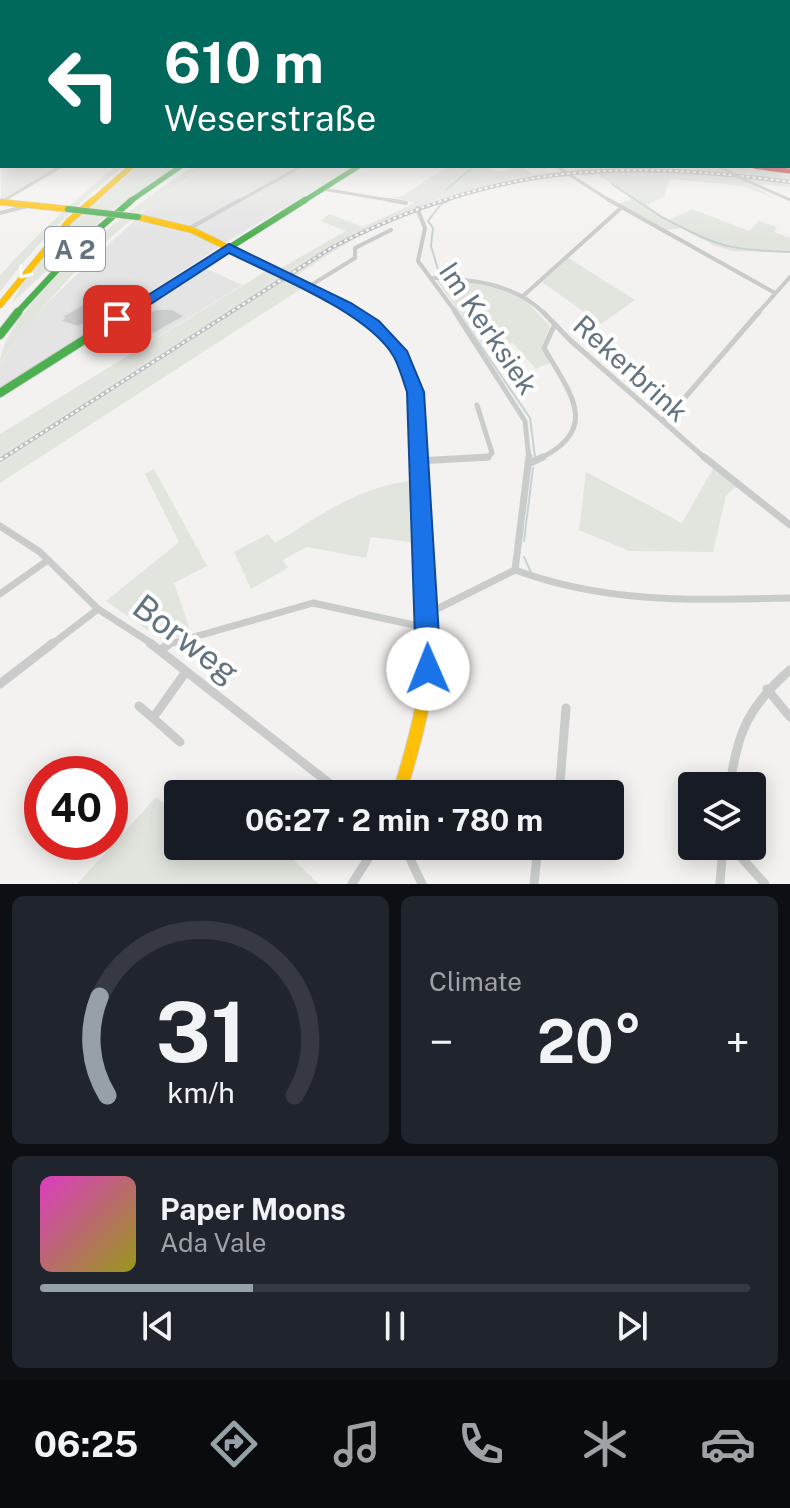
<!DOCTYPE html>
<html lang="en">
<head>
<meta charset="utf-8">
<style>
	:root { --surface:#171b24; --page:#20242c; --text:#f1f3f6; --muted:#9ea1a6; --line:#363941; --accent:#95a0a7 }
	body { margin:0; font-family:"Public Sans",sans-serif; background:var(--page); color:var(--text); height:100vh; display:flex; flex-direction:column; font-size:30px; white-space:nowrap }
	* { box-sizing:border-box; margin:0 }
	p { font-size:26px; color:var(--muted) }
	.icon { flex:none; width:44px; height:44px; fill:none; stroke:currentColor; stroke-width:2; stroke-linecap:round; stroke-linejoin:round }
	.map { position:relative; height:884px; overflow:hidden }
	.sheet { display:flex; flex-direction:column; gap:12px; padding:12px; background:#0d0f14; flex:1 }
	.sheet>* { flex:none }
	.top-card { position:absolute; left:0px; top:0px; width:790px; height:168px; box-shadow:0 4px 20px #0003; background:#00695c; color:#fff; overflow:hidden }
	.fabs { position:absolute; left:678px; top:772px; display:grid; gap:16px }
	.fabs a { display:grid; place-items:center; width:88px; height:88px; border-radius:8px; background:var(--surface); box-shadow:0 4px 20px #0003; font-size:40px }
	.speed { position:absolute; left:24px; top:756px; display:flex; gap:16px; font-size:40px; font-weight:700; text-align:center }
	.speed>* { display:grid; place-content:center; width:104px; height:104px; border-radius:50%; background:var(--surface); box-shadow:0 4px 20px #0003; line-height:1 }
	.speed .limit { border:12px solid #d22; background:#fff; color:#111 }
	.pin { position:absolute; display:grid; place-items:center; width:68px; height:68px; color:#fff; margin:-34px; border-radius:16px; box-shadow:0 4px 12px #0006 }
	.me { position:absolute; width:88px; margin:-44px; rotate:359deg; stroke-linejoin:round; filter:drop-shadow(0 0 6px #0008) }
	.turn { display:flex; align-items:center; gap:28px; height:168px; padding:0 32px; font-size:36px }
	.turn .icon { width:104px; height:104px; stroke-width:2.5 }
	.turn b { display:block; font-size:56px; line-height:68px }
	.big { font-size:60px; font-weight:700; line-height:1.1 }
	.sheet .card { flex:1; display:flex; flex-direction:column; justify-content:center; gap:12px; min-width:0; padding:0 28px; border-radius:12px; background:var(--page) }
	.sheet .dial { align-items:center; gap:0 }
	.dial svg { height:208px; overflow:visible; fill:none; stroke:var(--line); stroke-width:7; stroke-linecap:round; text-anchor:middle }
	.dial text { fill:var(--text); stroke:none }
	.song { display:flex; align-items:center; gap:24px }
	.cover { width:96px; height:96px; border-radius:12px; background:linear-gradient(135deg,hsl(310 70% 55%),hsl(60 70% 35%)) }
	.played { height:8px; border-radius:4px; background:linear-gradient(90deg,var(--accent) 30%,var(--line) 30%) }
	.keys { display:flex; justify-content:space-around; direction:ltr }
	.heat { display:flex; justify-content:space-between; align-items:center; font-size:44px; direction:ltr }
	.sheet .tiles { flex:1; display:grid; gap:12px; grid-template-columns:1fr 1fr }
	.card:last-child { grid-column:span 2 }
	.trip { position:absolute; left:164px; top:780px; width:460px; height:80px; border-radius:8px; background:var(--surface); box-shadow:0 4px 20px #0003; font-weight:700; line-height:80px; text-align:center }
	.dock { display:flex; height:128px; justify-content:space-around; align-items:center; background:#090b0e; color:var(--muted) }
	.dock .icon { width:56px; height:56px }
	.dock .on { color:var(--accent) }
	.dock b { font-size:36px; color:var(--text) }
	.map>svg:first-child { display:block }
	.built { fill:#e3e4e3 }
	.green { fill:#e2e5de }
	.lines { fill:none; stroke-linecap:round; stroke-linejoin:round }
	.stream { stroke:#c8d1d3; stroke-width:2 }
	.building { fill:#cbcccc; stroke:#e2e2e0; stroke-width:2 }
	.fast-far2-casing { stroke:#cecfcf; stroke-width:6 }
	.fast-far1-casing { stroke:#cecfcf; stroke-width:7 }
	.fast-casing { stroke:#cecfcf; stroke-width:10 }
	.slow-far4-casing { stroke:#cecfcf; stroke-width:6 }
	.slow-far3-casing { stroke:#cecfcf; stroke-width:7 }
	.slow-far2-casing { stroke:#cecfcf; stroke-width:10 }
	.slow-far1-casing { stroke:#cecfcf; stroke-width:12 }
	.slow-casing { stroke:#cecfcf; stroke-width:15 }
	.jam-casing { stroke:#cecfcf; stroke-width:6 }
	.street-far4 { stroke:#cacbcb; stroke-width:3 }
	.street-far3 { stroke:#cacbcb; stroke-width:4 }
	.street-far2 { stroke:#cacbcb; stroke-width:5 }
	.street-far1 { stroke:#cacbcb; stroke-width:7 }
	.street { stroke:#cacbcb; stroke-width:9 }
	.fast-far2 { stroke:#4caf50; stroke-width:5 }
	.fast-far1 { stroke:#4caf50; stroke-width:6 }
	.fast { stroke:#4caf50; stroke-width:8 }
	.slow-far4 { stroke:#ffc107; stroke-width:5 }
	.slow-far3 { stroke:#ffc107; stroke-width:6 }
	.slow-far2 { stroke:#ffc107; stroke-width:8 }
	.slow-far1 { stroke:#ffc107; stroke-width:10 }
	.slow { stroke:#ffc107; stroke-width:13 }
	.jam { stroke:#c62828; stroke-width:5 }
	.rail-casing { stroke:#bfc0c0; stroke-width:4 }
	.rail { stroke:#fff; stroke-width:2; stroke-dasharray:3; stroke-linecap:butt }
	.fast-bridge-casing { stroke:#cecfcf; stroke-width:7; stroke-linecap:butt }
	.slow-bridge-casing { stroke:#cecfcf; stroke-width:7; stroke-linecap:butt }
	.street-bridge { stroke:#cacbcb; stroke-width:3 }
	.fast-bridge { stroke:#4caf50; stroke-width:6 }
	.slow-bridge { stroke:#ffc107; stroke-width:6 }
	.oneway { stroke:#f6fbf6 }
	.route { fill:#1a73e8; stroke:#114b97; stroke-width:2 }
	.labels { text-anchor:middle; dominant-baseline:central; stroke-width:8; stroke-linejoin:round; paint-order:stroke }
	.shield { fill:#fff; stroke:#929ea6; stroke-width:2 }
	.shield-label { font-size:26px; font-weight:bold; fill:#637480 }
	.street-label { font-size:28px; fill:#637480; stroke:#fff }
	.near-street-label { font-size:34px; fill:#637480; stroke:#fff }
</style>
</head>
<body>
<div class="map">
<svg width="790" height="884" viewBox="0 0 790 884">
	<rect width="100%" height="100%" fill="#f3f2f0"/>
	<g class="built">
		<polygon points="209,166 355,166 230,240 0,390 0,365 27,325 51,299 156,200"/>
		<polygon points="598,167 714,170 790,183 717,174 594,171 528,177 438,199 364,232 0,465 0,455 279,276 363,227 415,203 468,186 533,174"/>
		<polygon points="203,267 242,285 133,352 101,332"/>
	</g>
	<g class="green">
		<polygon points="788,114 790,181 693,168 597,166 788,166"/>
		<polygon points="2,115 2,166 63,166 1,199"/>
		<path d="M 116,166 L 124,166 C 77,203 36,244 0,292 L 0,275 C 36,235 75,200 116,166 Z"/>
		<path d="M 139,166 L 175,166 L 111,211 L 13,302 C 37,246 92,203 139,166 Z"/>
		<path d="M 195,166 L 209,166 C 127,213 53,286 0,364 C 0,309 147,192 195,166 Z"/>
		<polygon points="448,166 483,166 501,172 521,166 533,174 468,186 415,203 392,197 401,197"/>
		<polygon points="615,170 682,171 790,183 790,187 748,183 778,200 743,186 670,179 664,197 646,205 669,220 692,209 749,231 759,221 777,227 774,232 790,238 790,253 733,251 713,245 681,228 662,231 615,205 632,199 598,174 586,176 570,173"/>
		<polygon points="329,214 363,227 285,272 279,269 346,231 321,221"/>
		<polygon points="568,258 570,259 635,300 601,324 542,282"/>
		<polygon points="268,270 279,276 0,455 0,434"/>
		<polygon points="455,278 480,281 523,298 550,326 542,346 550,363 536,369 513,343 485,349 437,281"/>
		<polygon points="286,280 301,289 0,483 0,465"/>
		<polygon points="715,465 743,488 734,488 726,496 713,552 629,551 579,530 586,472 682,523"/>
		<polygon points="154,469 207,566 174,583 191,633 164,641 106,601 179,542 145,474"/>
		<path d="M 415,480 L 417,543 L 371,537 L 366,558 L 307,547 L 283,560 L 288,568 L 251,589 L 234,552 L 268,534 L 275,543 C 323,514 357,487 415,480 Z"/>
		<polygon points="156,797 178,814 178,846 218,846 226,852 279,846 319,884 77,884"/>
	</g>
	<g class="lines">
		<g class="stream">
			<polyline points="612,184 663,218"/>
			<polyline points="447,189 474,166"/>
			<path d="M 664,218 C 717,247 730,250 790,252"/>
			<polyline points="439,273 431,246 433,228 428,221 441,204 456,197"/>
			<polyline points="454,307 530,418 535,457"/>
			<polyline points="524,541 533,468"/>
			<polyline points="524,557 531,572"/>
		</g>
	</g>
	<g class="building">
		<polygon points="108,290 125,299 78,327 60,321 64,318 61,317"/>
		<polygon points="156,309 172,309 185,316 153,334 134,319"/>
	</g>
	<g class="lines">
		<defs>
			<g id="fast-far2">
				<polyline points="129,202 181,166"/>
				<polyline points="302,202 359,166"/>
			</g>
			<g id="fast-far1">
				<polyline points="16,314 83,242 132,200"/>
				<polyline points="124,314 305,200"/>
			</g>
			<g id="fast">
				<polyline points="0,335 18,312"/>
				<polyline points="0,393 128,312"/>
			</g>
			<polyline id="slow-far4" points="91,202 132,166"/>
			<g id="slow-far3">
				<polyline points="0,202 68,209"/>
				<polyline points="138,217 192,230 274,270"/>
				<polyline points="298,282 357,314"/>
				<polyline points="0,305 69,221 93,200"/>
			</g>
			<path id="slow-far2" d="M 353,312 C 415,347 415,395 418,459"/>
			<polyline id="slow-far1" points="418,457 427,645"/>
			<path id="slow" d="M 399,794 C 414,744 429,696 427,643"/>
			<polyline id="jam" points="754,166 790,171"/>
		</defs>
		<use href="#fast-far2" class="fast-far2-casing"/>
		<use href="#fast-far1" class="fast-far1-casing"/>
		<use href="#fast" class="fast-casing"/>
		<use href="#slow-far4" class="slow-far4-casing"/>
		<use href="#slow-far3" class="slow-far3-casing"/>
		<use href="#slow-far2" class="slow-far2-casing"/>
		<use href="#slow-far1" class="slow-far1-casing"/>
		<use href="#slow" class="slow-casing"/>
		<use href="#jam" class="jam-casing"/>
		<g class="street-far4">
			<polyline points="556,166 612,202"/>
			<polyline points="745,180 790,200"/>
			<polyline points="322,189 401,202"/>
			<polyline points="1,202 62,166"/>
			<polyline points="237,202 302,166"/>
		</g>
		<g class="street-far3">
			<polyline points="389,200 406,203"/>
			<polyline points="609,200 775,293"/>
			<polyline points="1,202 4,200"/>
			<polyline points="417,208 425,228 418,261 457,314"/>
			<polyline points="0,213 27,206"/>
			<polyline points="190,228 240,200"/>
			<path d="M 431,278 C 472,279 514,283 545,314"/>
			<polyline points="308,287 355,258 355,248 391,230"/>
			<polyline points="523,296 621,208"/>
			<polyline points="757,314 790,277"/>
		</g>
		<g class="street-far2">
			<polyline points="455,312 525,421 529,459"/>
			<polyline points="543,312 570,340 706,459"/>
			<polyline points="662,420 669,416 759,312"/>
			<polyline points="466,459 487,458 492,453 477,405"/>
			<path d="M 539,459 C 602,429 570,393 544,348 L 554,326"/>
		</g>
		<g class="street-far1">
			<polyline points="704,457 790,525"/>
			<polyline points="418,461 488,457"/>
			<polyline points="528,464 543,457"/>
			<polyline points="0,526 40,552 98,609 154,645"/>
			<polyline points="515,570 529,457"/>
			<polyline points="0,594 48,560"/>
			<path d="M 427,608 L 439,608 L 515,570 C 608,604 693,600 790,598"/>
			<polyline points="51,645 98,609"/>
			<polyline points="166,645 313,603 414,625 427,624"/>
		</g>
		<g class="street">
			<polyline points="150,643 343,794"/>
			<polyline points="161,650 170,643"/>
			<polyline points="0,684 53,643"/>
			<polyline points="767,689 790,717"/>
			<polyline points="139,706 153,718 185,673"/>
			<polyline points="153,718 180,742"/>
			<path d="M 730,786 C 737,732 749,706 790,670"/>
			<polyline points="555,794 560,783 566,708"/>
			<polyline points="404,846 422,884"/>
			<polyline points="731,846 765,884"/>
			<polyline points="352,884 376,846"/>
			<polyline points="534,884 538,846"/>
			<polyline points="720,884 723,846"/>
		</g>
		<use href="#fast-far2" class="fast-far2"/>
		<use href="#fast-far1" class="fast-far1"/>
		<use href="#fast" class="fast"/>
		<use href="#slow-far4" class="slow-far4"/>
		<use href="#slow-far3" class="slow-far3"/>
		<use href="#slow-far2" class="slow-far2"/>
		<use href="#slow-far1" class="slow-far1"/>
		<use href="#slow" class="slow"/>
		<use href="#jam" class="jam"/>
		<defs>
			<path id="rail" d="M 0,460 L 331,248 C 490,166 615,158 790,182"/>
		</defs>
		<use href="#rail" class="rail-casing"/>
		<use href="#rail" class="rail"/>
		<defs>
			<polyline id="fast-bridge" points="68,209 138,217"/>
			<polyline id="slow-bridge" points="274,270 298,282"/>
		</defs>
		<use href="#fast-bridge" class="fast-bridge-casing"/>
		<use href="#slow-bridge" class="slow-bridge-casing"/>
		<polyline class="street-bridge" points="718,166 745,180"/>
		<use href="#fast-bridge" class="fast-bridge"/>
		<use href="#slow-bridge" class="slow-bridge"/>
	</g>
	<defs><path id="oneway-chevron" d="M-2-3.5L2.5 0L-2 3.5" fill="none" stroke-width="1.6" stroke-linecap="round" stroke-linejoin="round" transform="scale(2)"/></defs>
	<use class="oneway" href="#oneway-chevron" transform="translate(24 273) rotate(128)"/>
	<linearGradient id="sky" x2="0" y2="1"><stop stop-color="#9bc0e0"/><stop offset="0.48" stop-color="#faf9f8"/><stop offset="1" stop-color="#faf9f8" stop-opacity="0"/></linearGradient>
	<rect width="790" height="238" fill="url(#sky)"/>
	<path class="route" d="M 229,244 L 351,303 L 379,321 L 407,351 L 424,392 L 441,669 L 437,677 L 428,681 L 419,677 L 416,669 L 407,392 C 403,381 400,368 394,357 C 369,313 275,276 229,253 L 123,322 L 112,322 L 110,319 Z"/>
	<g class="labels">
		<rect class="shield" x="45" y="227" width="60" height="44" rx="6"/>
		<g class="shield-label">
			<text x="75" y="249">A 2</text>
		</g>
		<g class="street-label">
			<text transform="translate(489 328) rotate(56)">Im Kerksiek</text>
			<text transform="translate(631 368) rotate(42)">Rekerbrink</text>
		</g>
		<g class="near-street-label">
			<text transform="translate(186 639) rotate(37)">Borweg</text>
		</g>
	</g>
</svg>
<div class="fabs">
<a><svg class="icon" aria-label="layers" viewBox="0 0 24 24"><path d="M12 4l9 5-9 5-9-5zM3 14l9 5 9-5"/></svg></a>
</div>
<div class="speed"><div class="limit">40</div></div>
<div class="pin" style="left:117px;top:319px;background:#d93025"><svg class="icon" aria-label="arrive" viewBox="0 0 24 24"><path d="M6 21V4h12l-3 4 3 4H6"/></svg></div>
<svg class="me" style="left:428px;top:669px" viewBox="-20 -20 40 40"><circle r="19" fill="#fff"/><path d="M0-13L10 11 0 6-10 11z" fill="#1a73e8"/></svg>
<div class="trip">06:27 · 2 min · 780 m</div>
<div class="top-card">
<div class="turn"><svg class="icon" aria-label="left" viewBox="0 0 24 24"><path d="M17 20v-9H6M10 6l-5 5 5 5"/></svg><div><b>610 m</b>Weserstraße</div></div>
</div>
</div>
<section class="sheet">
<div class="tiles">
<div class="card dial"><svg viewBox="0 0 100 80">
<path d="M14 69A42 42 0 1 1 86 69"/>
<path d="M14 69A42 42 0 0 1 11 31" stroke="#95a0a7"/>
<text x="50" y="56" font-size="32" font-weight="700">31</text>
<text x="50" y="72" font-size="11">km/h</text>
</svg></div>
<div class="card"><p>Climate</p>
<div class="heat"><a>−</a><b class="big">20°</b><a>+</a></div>
</div>
<div class="card">
<div class="song"><i class="cover"></i><div><b>Paper Moons</b><p>Ada Vale</p></div></div>
<div class="played"></div>
<div class="keys"><svg class="icon" aria-label="previous" viewBox="0 0 24 24"><path d="M18 5L8 12l10 7zM5 5v14"/></svg><svg class="icon" aria-label="pause" viewBox="0 0 24 24"><path d="M8 5v14M16 5v14"/></svg><svg class="icon" aria-label="next" viewBox="0 0 24 24"><path d="M6 5l10 7-10 7zM19 5v14"/></svg></div>
</div>
</div>
</section>
<nav class="dock">
<b>06:25</b>
<svg class="icon on" aria-label="directions" viewBox="0 0 24 24"><path d="M12 3l9 9-9 9-9-9zM9 14v-3h6M13 9l2 2-2 2"/></svg>
<svg class="icon" aria-label="music" viewBox="0 0 24 24"><path d="M9 18V5l10-2v13"/><circle cx="6" cy="18" r="3"/><circle cx="16" cy="16" r="3"/></svg>
<svg class="icon" aria-label="phone" viewBox="0 0 24 24"><path d="M5 4h4l2 5-3 2q2 4 5 5l2-3 5 2v4C11 20 4 13 5 4z"/></svg>
<svg class="icon" aria-label="climate" viewBox="0 0 24 24"><path d="M12 3v18M4 7l16 10M4 17L20 7"/></svg>
<svg class="icon" aria-label="car" viewBox="0 0 24 24"><path d="M5 17H2v-5l4-1 3-4h7l3 4 3 1v5h-3M9 17h6M6 11h13"/><circle cx="7" cy="17" r="2"/><circle cx="17" cy="17" r="2"/></svg>
</nav>
</body>
</html>
